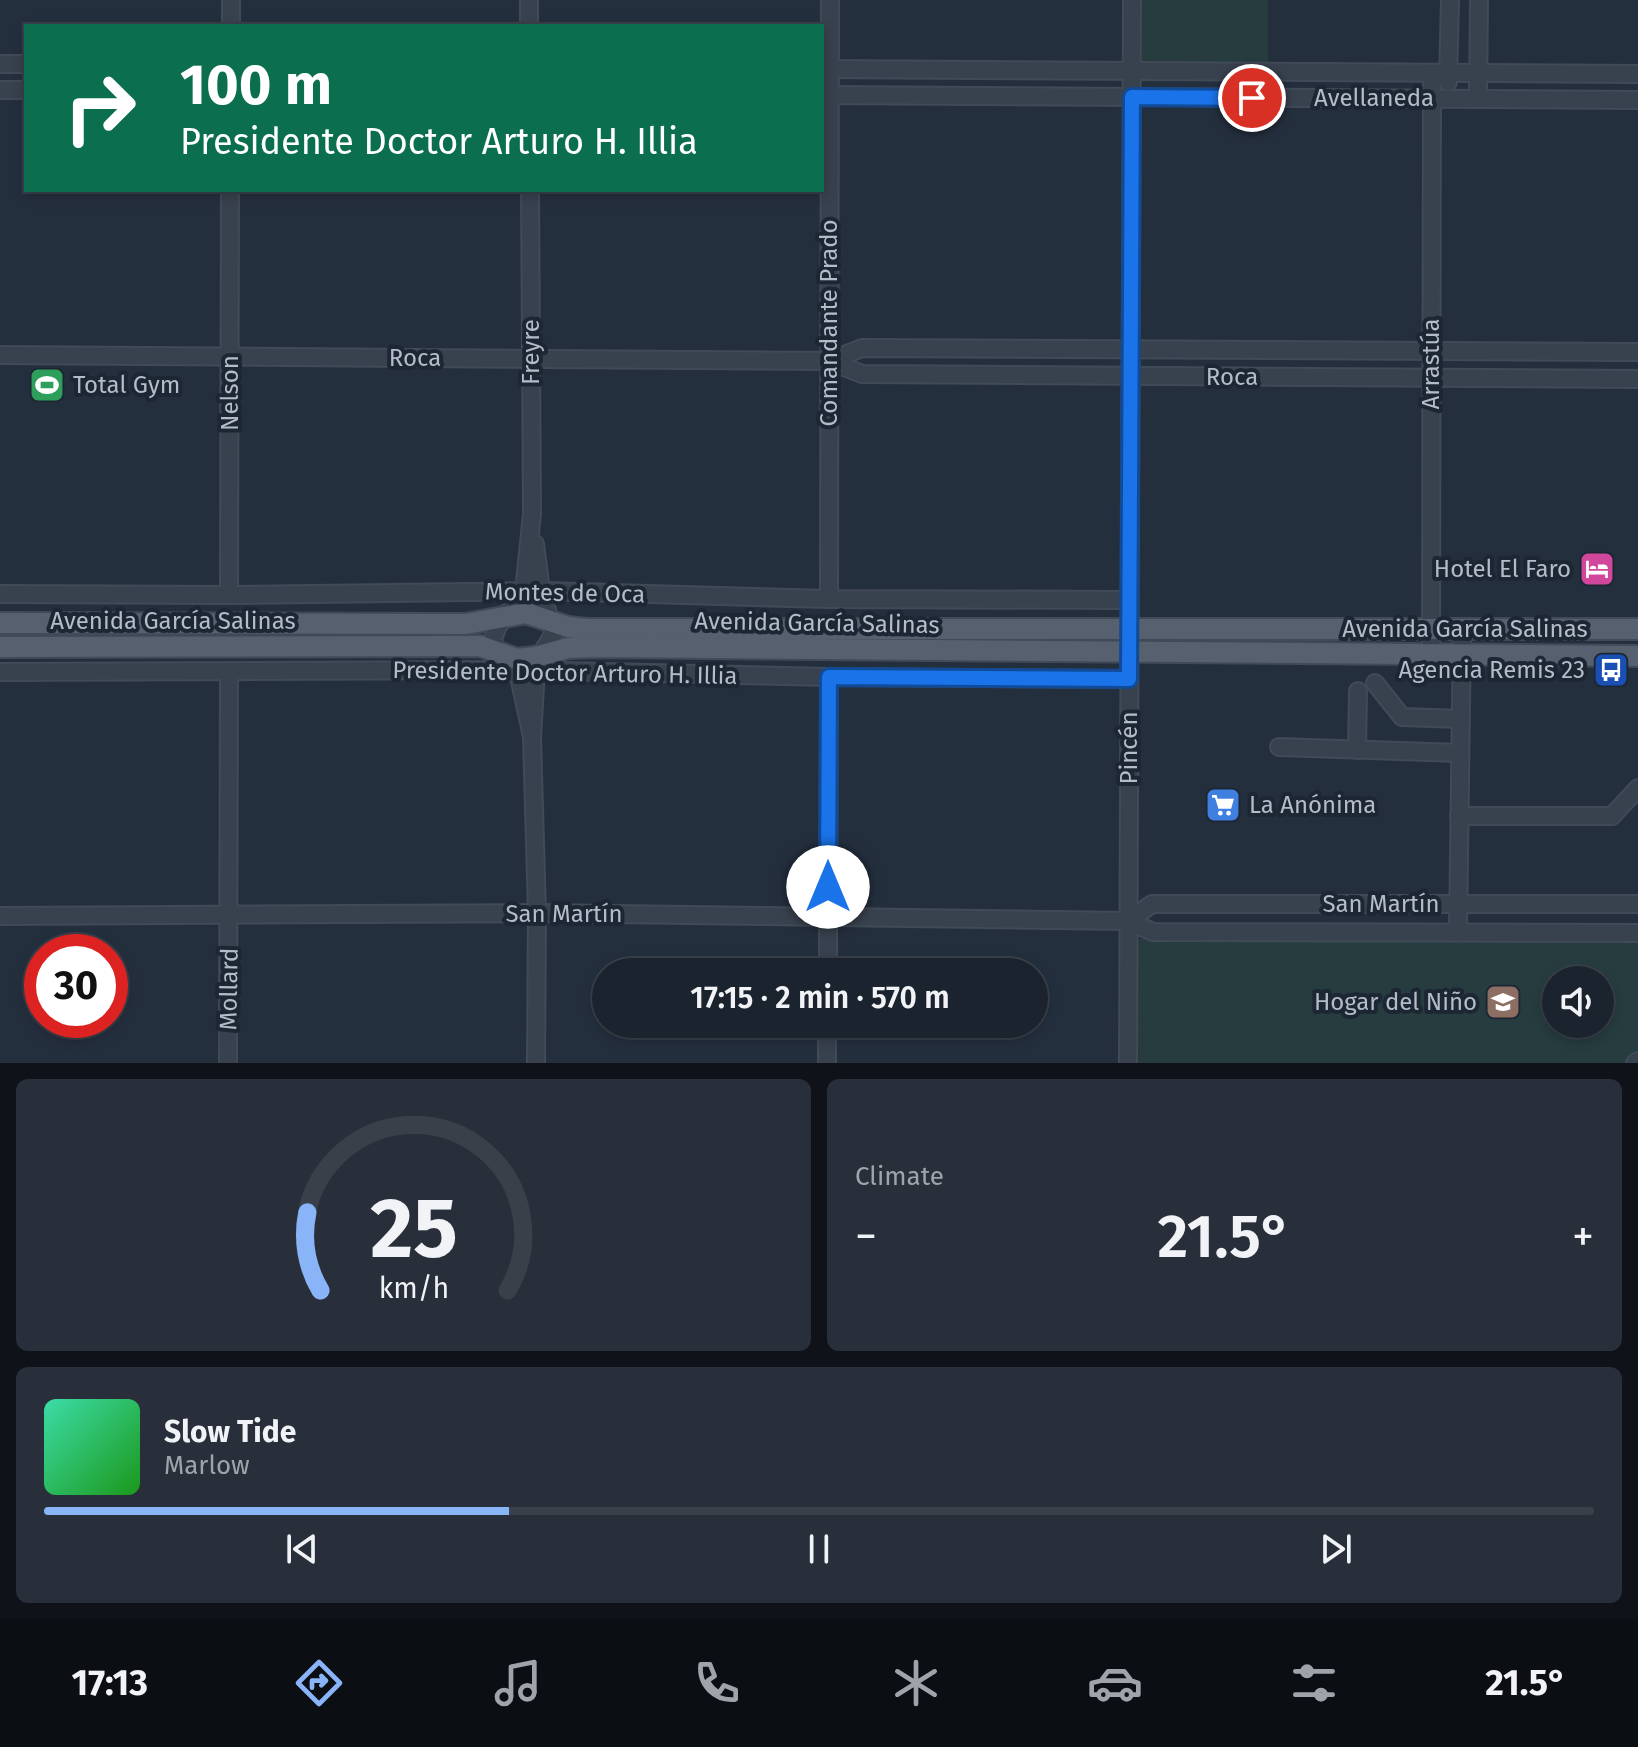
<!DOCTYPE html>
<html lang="en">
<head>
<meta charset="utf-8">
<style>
	:root { --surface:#1b232e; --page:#282f3a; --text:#f1f3f6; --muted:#a0a4aa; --line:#39404a; --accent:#8ab4f8 }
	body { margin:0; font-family:"Fira Sans",sans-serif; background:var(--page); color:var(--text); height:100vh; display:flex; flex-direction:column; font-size:30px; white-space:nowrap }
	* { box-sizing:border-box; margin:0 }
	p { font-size:26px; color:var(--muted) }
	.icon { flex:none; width:44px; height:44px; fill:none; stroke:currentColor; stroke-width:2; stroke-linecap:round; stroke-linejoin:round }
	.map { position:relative; height:1063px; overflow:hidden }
	.side { display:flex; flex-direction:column; gap:16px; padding:16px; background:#0f1319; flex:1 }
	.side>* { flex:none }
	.guide { position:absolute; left:24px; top:24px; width:800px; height:168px; border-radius:0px; box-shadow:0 4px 12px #0003,0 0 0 2px var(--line); background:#0b6e4f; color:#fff; overflow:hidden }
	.controls { position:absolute; left:1542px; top:966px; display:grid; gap:16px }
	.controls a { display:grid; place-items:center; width:72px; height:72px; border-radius:50%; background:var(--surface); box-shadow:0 4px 12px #0003,0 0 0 2px var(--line); font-size:40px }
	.speed { position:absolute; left:24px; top:934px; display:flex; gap:16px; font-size:40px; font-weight:700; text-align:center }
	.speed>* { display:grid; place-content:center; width:104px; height:104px; border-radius:50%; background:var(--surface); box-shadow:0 4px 12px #0003,0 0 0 2px var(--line); line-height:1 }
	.speed .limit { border:12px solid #d22; background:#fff; color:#111 }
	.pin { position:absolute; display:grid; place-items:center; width:68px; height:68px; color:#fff; margin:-34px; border:4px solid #fff; border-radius:50%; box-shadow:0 2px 8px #0007 }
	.me { position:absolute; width:88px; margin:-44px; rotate:0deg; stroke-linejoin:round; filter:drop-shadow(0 0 6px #0008) }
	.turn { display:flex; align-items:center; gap:28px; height:168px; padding:0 24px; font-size:36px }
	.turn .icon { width:104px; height:104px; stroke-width:2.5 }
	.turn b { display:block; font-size:56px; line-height:68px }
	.big { font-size:60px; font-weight:600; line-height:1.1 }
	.side .tile { flex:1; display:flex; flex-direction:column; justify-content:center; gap:12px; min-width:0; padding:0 28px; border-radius:12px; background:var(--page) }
	.side .dial { align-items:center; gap:0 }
	.dial svg { height:208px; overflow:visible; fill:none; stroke:var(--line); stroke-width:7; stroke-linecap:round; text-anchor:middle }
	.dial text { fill:var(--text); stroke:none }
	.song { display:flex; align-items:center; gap:24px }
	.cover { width:96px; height:96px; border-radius:12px; background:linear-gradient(135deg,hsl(160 70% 55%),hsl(120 70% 35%)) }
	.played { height:8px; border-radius:4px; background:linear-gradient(90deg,var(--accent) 30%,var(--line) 30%) }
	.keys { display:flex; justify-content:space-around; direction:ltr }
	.heat { display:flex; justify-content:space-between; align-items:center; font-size:44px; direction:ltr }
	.side .tiles { flex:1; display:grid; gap:16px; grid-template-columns:1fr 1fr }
	.tile:last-child { grid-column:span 2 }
	.trip { position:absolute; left:592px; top:958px; width:456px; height:80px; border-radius:40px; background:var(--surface); box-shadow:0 4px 12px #0003,0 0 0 2px var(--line); font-weight:600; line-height:80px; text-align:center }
	.menu { display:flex; height:128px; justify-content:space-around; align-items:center; background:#0b0e12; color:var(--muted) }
	.menu .icon { width:56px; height:56px }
	.menu .current { color:var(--accent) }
	.menu b { font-size:36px; color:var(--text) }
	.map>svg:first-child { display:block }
	.green { fill:#263c3f; fill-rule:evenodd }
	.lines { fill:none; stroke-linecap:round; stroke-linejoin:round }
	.minor-casing { stroke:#414a57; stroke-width:20 }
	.major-casing { stroke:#414a57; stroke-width:24 }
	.minor { stroke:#38414e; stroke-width:16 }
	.major { stroke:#56606e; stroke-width:20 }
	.route-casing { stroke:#114b97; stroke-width:20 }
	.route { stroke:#1a73e8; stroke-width:14 }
	.labels { text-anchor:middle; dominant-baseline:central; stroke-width:8; stroke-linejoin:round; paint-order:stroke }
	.street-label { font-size:24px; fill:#b4bcc9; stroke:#1d2633 }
	.poi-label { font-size:24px; fill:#b4bcc9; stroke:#1d2633; text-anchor:end }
</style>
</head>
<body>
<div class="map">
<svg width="1638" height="1063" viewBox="0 0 1638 1063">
	<rect width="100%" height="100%" fill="#242f3e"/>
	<g class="green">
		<rect x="1142" y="0" width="126" height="66"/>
		<path d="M 1638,938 L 1638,1063 L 1133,1063 L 1134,939 ZM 1556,980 L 1600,980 L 1600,1024 L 1556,1024 Z"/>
	</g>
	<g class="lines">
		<defs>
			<g id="minor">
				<polyline points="231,26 231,0"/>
				<polyline points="529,26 529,0"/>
				<polyline points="0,64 26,64"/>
				<polyline points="822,69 1638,74"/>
				<polyline points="1448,82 1450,0"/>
				<polyline points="0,90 26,90"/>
				<polyline points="822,95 1638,100"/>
				<polyline points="1478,99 1479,0"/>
				<polyline points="530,190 532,514 524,591 498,626 493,639 496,655 519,677 532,737"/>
				<polyline points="0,355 829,361 862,348 1638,352"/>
				<polyline points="829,361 862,374 1638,379"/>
				<polyline points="535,544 541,591 554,633 540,656 536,670 532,737 537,913 536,1063"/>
				<polyline points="0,594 229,595 541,591 829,599 1130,600"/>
				<polyline points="229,595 230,190"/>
				<polyline points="829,599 830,0"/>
				<polyline points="1431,654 1432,73"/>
				<polyline points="0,672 513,670 829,677 1129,679"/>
				<polyline points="1375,683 1402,717 1461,719"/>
				<polyline points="1279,747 1460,753"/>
				<polyline points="1357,750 1358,691"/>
				<polyline points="1459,816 1612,816 1638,788"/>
				<polyline points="0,916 537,913 1128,921 1153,932 1638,933"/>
				<polyline points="1128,921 1152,904 1638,904"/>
				<polyline points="1458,932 1462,630"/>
				<polyline points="828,972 829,677"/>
				<polyline points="228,1063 229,673"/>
				<polyline points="827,1063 827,1024"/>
				<polyline points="1128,1063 1132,0"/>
				<polyline points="1635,1063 1638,1061"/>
			</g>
			<g id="major">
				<polyline points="0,623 466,624 526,613 568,627 587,629 1638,629"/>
				<polyline points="0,647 480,646 517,659 535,657 568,648 595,647 1638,656"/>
			</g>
		</defs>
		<use href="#minor" class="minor-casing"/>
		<use href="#major" class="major-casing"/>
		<use href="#minor" class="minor"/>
		<use href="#major" class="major"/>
	</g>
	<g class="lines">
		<defs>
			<polyline id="route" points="828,887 829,677 1129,679 1132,97 1252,98"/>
		</defs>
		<use href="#route" class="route-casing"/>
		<use href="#route" class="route"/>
	</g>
	<defs>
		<symbol id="stadium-square" viewBox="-11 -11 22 22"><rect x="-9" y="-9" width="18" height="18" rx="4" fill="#2e9e5b" stroke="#1d2633"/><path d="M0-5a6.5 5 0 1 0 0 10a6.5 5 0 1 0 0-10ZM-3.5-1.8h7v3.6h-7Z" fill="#fff"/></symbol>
		<symbol id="hotel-square" viewBox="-11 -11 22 22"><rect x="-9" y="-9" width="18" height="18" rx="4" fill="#d1479c" stroke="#1d2633"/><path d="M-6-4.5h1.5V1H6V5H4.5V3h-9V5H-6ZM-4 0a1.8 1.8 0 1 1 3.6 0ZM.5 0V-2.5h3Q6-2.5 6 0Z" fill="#fff"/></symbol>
		<symbol id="bus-square" viewBox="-11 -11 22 22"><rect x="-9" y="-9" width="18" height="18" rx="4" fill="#1a4fb4" stroke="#1d2633"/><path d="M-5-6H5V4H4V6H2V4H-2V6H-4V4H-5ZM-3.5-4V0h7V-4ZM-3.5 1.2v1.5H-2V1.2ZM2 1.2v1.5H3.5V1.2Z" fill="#fff"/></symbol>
		<symbol id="supermarket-square" viewBox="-11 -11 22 22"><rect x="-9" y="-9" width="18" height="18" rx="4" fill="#3f7fe0" stroke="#1d2633"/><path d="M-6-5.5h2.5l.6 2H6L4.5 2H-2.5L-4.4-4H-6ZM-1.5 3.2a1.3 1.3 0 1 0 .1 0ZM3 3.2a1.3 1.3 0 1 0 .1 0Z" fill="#fff"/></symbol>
		<symbol id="school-square" viewBox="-11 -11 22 22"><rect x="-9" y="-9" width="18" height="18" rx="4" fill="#8d6e63" stroke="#1d2633"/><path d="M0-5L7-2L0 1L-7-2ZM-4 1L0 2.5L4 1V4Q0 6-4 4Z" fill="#fff"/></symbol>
	</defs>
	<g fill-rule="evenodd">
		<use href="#stadium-square" x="27" y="365" width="40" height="40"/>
		<use href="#hotel-square" x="1577" y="549" width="40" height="40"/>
		<use href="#bus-square" x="1591" y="650" width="40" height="40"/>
		<use href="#supermarket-square" x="1203" y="785" width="40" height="40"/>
		<use href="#school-square" x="1483" y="982" width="40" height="40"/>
	</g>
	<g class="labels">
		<g class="street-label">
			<text x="1374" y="98">Avellaneda</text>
			<text transform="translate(829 323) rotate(-90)">Comandante Prado</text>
			<text transform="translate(531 352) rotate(-90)">Freyre</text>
			<text x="415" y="358">Roca</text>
			<text transform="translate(1431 364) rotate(-90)">Arrastúa</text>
			<text x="1232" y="377">Roca</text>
			<text transform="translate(230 393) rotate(-90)">Nelson</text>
			<text transform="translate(565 593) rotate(1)">Montes de Oca</text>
			<text x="173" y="621">Avenida García Salinas</text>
			<text transform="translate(817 623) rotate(1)">Avenida García Salinas</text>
			<text x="1465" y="629">Avenida García Salinas</text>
			<text transform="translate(565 673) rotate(1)">Presidente Doctor Arturo H. Illia</text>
			<text transform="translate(1129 748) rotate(-90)">Pincén</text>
			<text x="1381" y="904">San Martín</text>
			<text x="564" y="914">San Martín</text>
			<text transform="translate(229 989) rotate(-89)">Mollard</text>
		</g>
		<g class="poi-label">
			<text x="73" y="385" text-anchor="start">Total Gym</text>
			<text x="1571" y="569">Hotel El Faro</text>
			<text x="1585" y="670">Agencia Remis 23</text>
			<text x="1249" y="805" text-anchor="start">La Anónima</text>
			<text x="1477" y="1002">Hogar del Niño</text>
		</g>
	</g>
</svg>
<div class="controls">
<a><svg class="icon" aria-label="sound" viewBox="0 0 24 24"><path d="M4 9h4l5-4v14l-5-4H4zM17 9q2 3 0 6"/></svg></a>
</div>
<div class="speed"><div class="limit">30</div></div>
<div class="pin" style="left:1252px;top:98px;background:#d93025"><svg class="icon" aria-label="arrive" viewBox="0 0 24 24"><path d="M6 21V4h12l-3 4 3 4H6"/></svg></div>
<svg class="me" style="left:828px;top:887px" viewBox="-20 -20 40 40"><circle r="19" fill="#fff"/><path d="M0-13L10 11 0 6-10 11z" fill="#1a73e8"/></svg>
<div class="trip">17:15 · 2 min · 570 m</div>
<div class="guide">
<div class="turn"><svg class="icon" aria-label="right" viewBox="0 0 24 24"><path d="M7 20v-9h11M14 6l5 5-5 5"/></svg><div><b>100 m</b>Presidente Doctor Arturo H. Illia</div></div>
</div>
</div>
<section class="side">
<div class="tiles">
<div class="tile dial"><svg viewBox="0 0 100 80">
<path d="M14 69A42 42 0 1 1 86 69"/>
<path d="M14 69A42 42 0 0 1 9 39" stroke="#8ab4f8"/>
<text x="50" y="56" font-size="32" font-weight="700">25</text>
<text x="50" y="72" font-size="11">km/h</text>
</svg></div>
<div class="tile"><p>Climate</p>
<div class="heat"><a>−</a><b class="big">21.5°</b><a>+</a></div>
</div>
<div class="tile">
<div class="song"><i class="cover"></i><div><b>Slow Tide</b><p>Marlow</p></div></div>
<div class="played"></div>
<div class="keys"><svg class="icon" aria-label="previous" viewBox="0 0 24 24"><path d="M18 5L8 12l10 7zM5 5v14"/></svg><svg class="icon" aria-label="pause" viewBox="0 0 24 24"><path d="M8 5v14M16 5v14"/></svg><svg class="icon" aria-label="next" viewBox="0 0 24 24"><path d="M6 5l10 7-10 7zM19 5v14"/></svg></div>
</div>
</div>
</section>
<nav class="menu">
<b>17:13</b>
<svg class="icon current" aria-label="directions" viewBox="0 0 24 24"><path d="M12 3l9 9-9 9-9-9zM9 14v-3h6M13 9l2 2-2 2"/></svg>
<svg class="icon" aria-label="music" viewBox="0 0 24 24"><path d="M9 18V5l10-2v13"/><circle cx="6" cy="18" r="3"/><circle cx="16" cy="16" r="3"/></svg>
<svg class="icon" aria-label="phone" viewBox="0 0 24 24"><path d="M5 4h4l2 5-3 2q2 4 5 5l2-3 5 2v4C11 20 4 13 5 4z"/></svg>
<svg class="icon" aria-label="climate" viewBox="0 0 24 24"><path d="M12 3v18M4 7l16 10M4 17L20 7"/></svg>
<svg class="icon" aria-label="car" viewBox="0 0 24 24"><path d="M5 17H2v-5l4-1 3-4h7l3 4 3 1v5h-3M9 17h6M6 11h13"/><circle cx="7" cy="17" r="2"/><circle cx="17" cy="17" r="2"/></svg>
<svg class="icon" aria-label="filters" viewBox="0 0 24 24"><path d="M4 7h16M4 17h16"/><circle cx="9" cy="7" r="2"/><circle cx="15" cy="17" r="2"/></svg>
<b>21.5°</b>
</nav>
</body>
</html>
